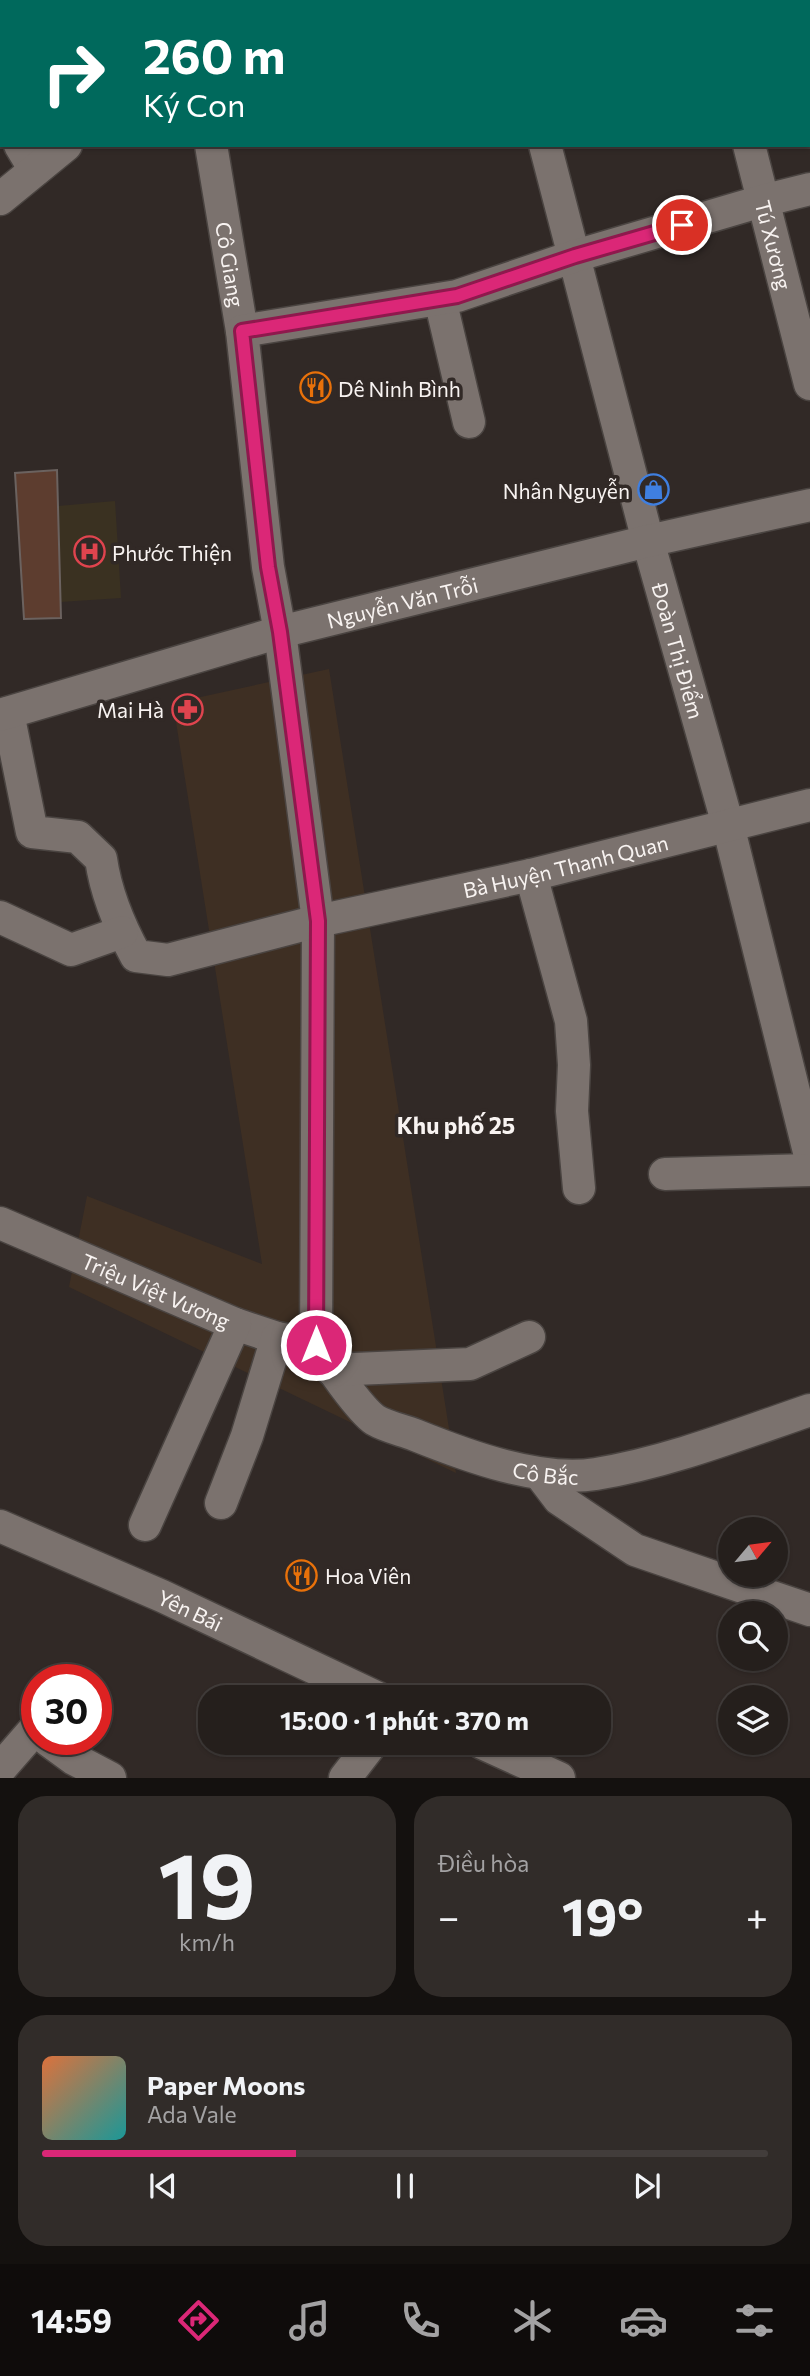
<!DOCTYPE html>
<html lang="vi">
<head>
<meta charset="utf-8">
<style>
	:root { --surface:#251f1c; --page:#312c29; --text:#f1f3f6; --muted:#a3a2a3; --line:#423d3b; --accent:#db2777 }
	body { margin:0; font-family:Commissioner,sans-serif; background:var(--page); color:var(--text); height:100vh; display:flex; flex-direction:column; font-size:26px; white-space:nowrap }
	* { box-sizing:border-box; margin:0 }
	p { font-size:23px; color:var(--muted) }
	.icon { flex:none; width:38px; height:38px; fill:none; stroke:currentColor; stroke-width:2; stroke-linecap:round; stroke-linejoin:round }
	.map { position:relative; height:1778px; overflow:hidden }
	.details { display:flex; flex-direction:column; gap:18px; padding:18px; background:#14110f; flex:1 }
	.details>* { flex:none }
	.banner { position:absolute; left:0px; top:0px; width:810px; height:147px; box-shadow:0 2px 5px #0004,0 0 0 2px var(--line); background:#00695c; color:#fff; overflow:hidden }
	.needle { width:46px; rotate:61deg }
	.fabs { position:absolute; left:718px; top:1517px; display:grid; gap:14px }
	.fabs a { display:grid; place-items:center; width:70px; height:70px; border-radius:50%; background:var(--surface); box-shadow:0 2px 5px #0004,0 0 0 2px var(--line); font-size:35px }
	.speed { position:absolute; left:21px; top:1664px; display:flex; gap:14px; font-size:35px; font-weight:700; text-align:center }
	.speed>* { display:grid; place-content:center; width:91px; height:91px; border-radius:50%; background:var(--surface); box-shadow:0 2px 5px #0004,0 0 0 2px var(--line); line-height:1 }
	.speed .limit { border:10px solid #d22; background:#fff; color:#111 }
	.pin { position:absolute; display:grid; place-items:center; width:60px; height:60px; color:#fff; margin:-30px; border:4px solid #fff; border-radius:50%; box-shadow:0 2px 7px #0007 }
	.me { position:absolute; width:77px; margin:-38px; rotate:0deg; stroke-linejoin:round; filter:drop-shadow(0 0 5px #0008) }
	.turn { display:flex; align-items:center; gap:24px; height:147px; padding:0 28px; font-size:32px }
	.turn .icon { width:91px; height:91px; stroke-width:2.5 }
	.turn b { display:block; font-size:49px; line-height:60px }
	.big { font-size:52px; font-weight:700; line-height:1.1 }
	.details .card { flex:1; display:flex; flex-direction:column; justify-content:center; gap:10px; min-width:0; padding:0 24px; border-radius:28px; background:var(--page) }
	.details .dial { align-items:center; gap:0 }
	.dial b { font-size:91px; line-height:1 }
	.song { display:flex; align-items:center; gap:21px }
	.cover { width:84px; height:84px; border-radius:10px; background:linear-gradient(135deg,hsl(20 70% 55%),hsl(180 70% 35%)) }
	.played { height:7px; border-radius:4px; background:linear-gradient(90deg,var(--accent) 35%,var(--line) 35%) }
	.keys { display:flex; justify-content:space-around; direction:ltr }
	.heat { display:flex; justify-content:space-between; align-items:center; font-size:38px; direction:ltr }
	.details .tiles { flex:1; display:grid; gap:18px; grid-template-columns:1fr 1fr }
	.card:last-child { grid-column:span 2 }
	.trip { position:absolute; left:198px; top:1685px; width:413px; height:70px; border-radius:28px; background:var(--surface); box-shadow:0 2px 5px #0004,0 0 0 2px var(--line); font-weight:700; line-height:70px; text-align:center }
	.dock { display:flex; height:112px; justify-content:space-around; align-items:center; background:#0f0c0b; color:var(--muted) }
	.dock .icon { width:49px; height:49px }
	.dock .on { color:var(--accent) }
	.dock b { font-size:32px; color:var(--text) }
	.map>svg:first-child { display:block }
	.commercial { fill:#3e2f23 }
	.medical { fill:#3a3121 }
	.building { fill:#5d3d2f; stroke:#6b625f; stroke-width:2 }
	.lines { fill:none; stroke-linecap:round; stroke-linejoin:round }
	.minor-casing { stroke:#4a4441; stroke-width:35 }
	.minor { stroke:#7b726e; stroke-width:32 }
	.route-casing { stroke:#8e194d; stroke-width:18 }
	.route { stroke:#db2777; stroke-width:12 }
	.labels { text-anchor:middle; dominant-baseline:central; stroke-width:7; stroke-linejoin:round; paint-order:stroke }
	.street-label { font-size:21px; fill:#f8f3f1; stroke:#312926 }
	.poi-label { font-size:21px; fill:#f8f3f1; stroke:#312926; text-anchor:start }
	.neighbourhood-label { font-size:23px; font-weight:bold; fill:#f8f3f1; stroke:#312926 }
</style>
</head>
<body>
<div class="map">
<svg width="810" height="1778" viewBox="0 0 810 1778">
	<rect width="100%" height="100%" fill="#312926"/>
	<polygon class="commercial" points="329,669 456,1473 69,1287 87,1196 262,1264 173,703"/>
	<polygon class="medical" points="115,501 121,598 60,602 58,506"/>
	<polygon class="building" points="57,470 61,618 24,619 15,473"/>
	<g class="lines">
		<defs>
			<g id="minor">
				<polyline points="189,0 189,2"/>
				<polyline points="506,0 506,2"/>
				<polyline points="715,0 715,2"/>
				<polyline points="247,2 249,0"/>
				<polyline points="0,114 2,117"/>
				<polyline points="20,145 35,170"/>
				<path id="s1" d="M 211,145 L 242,331 L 268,567 L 280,632 L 318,921 L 316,1345"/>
				<path id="s2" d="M 545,145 L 648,541 L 728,825 L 810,1156"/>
				<path id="s3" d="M 749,145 L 810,384"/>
				<polyline points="0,199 66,145"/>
				<polyline points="440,299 469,422"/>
				<polyline points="242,331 457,296 575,256 762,201 810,189"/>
				<path id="s4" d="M 8,713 L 32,832 L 78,837 L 101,859 C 106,894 119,925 136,956 L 168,960 L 318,921 L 531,875 L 810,805"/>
				<path id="s5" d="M 0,715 L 280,632 L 648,541 L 810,505"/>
				<polyline points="531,875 571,1021 574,1065 572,1111 579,1188"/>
				<polyline points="0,917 71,950 122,932"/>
				<polyline points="665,1174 810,1170"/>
				<path id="s6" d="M 0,1223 L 235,1324 L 277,1338 L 316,1345"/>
				<path id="s7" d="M 316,1345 C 327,1362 360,1410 375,1420 C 387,1427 402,1430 415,1435 C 467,1456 540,1483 596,1474 C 669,1462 740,1434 810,1410"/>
				<polyline points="332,1370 470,1364 529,1337"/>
				<polyline points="540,1474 559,1499 635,1550 810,1610"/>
				<polyline points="221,1503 247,1436 277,1338"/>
				<polyline points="145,1525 235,1324"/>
				<path id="s8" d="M 0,1526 L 162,1596 L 378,1698"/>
				<polyline points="48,1740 74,1759 110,1778"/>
				<polyline points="482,1743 559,1778"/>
				<polyline points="0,1769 34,1730 37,1732"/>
				<polyline points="345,1778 372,1743"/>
			</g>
		</defs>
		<use href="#minor" class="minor-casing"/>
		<use href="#minor" class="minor"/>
	</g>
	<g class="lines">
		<defs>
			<polyline id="route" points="316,1345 318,921 280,632 268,567 242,331 457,296 575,256 682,225"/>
		</defs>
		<use href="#route" class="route-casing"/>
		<use href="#route" class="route"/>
	</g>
	<defs>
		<symbol id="restaurant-ring" viewBox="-11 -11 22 22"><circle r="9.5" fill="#312926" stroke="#e8710a" stroke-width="1.5"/><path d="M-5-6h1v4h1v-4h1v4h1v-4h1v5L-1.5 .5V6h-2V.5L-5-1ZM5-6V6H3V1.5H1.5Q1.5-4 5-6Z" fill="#e8710a"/></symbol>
		<symbol id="shop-ring" viewBox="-11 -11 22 22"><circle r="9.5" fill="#312926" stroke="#3f7fe0" stroke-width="1.5"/><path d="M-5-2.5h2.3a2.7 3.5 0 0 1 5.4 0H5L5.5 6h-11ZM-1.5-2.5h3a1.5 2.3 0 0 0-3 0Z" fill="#3f7fe0"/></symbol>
		<symbol id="hospital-ring" viewBox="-11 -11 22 22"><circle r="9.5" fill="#312926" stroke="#e0444e" stroke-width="1.5"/><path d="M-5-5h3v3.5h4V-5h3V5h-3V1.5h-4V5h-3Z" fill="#e0444e"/></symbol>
		<symbol id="pharmacy-ring" viewBox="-11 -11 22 22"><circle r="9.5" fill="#312926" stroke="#e0444e" stroke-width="1.5"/><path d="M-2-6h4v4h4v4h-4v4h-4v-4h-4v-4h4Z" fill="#e0444e"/></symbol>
	</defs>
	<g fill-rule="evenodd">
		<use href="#restaurant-ring" x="298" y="370" width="35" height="35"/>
		<use href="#shop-ring" x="636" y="472" width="35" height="35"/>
		<use href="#hospital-ring" x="72" y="534" width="35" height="35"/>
		<use href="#pharmacy-ring" x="170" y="692" width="35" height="35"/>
		<use href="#restaurant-ring" x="284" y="1558" width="35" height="35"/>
	</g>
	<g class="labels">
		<g class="street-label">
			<text stroke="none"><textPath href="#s3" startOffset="103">Tú Xương</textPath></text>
			<text stroke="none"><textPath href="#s1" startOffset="121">Cô Giang</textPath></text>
			<text stroke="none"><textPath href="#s5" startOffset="418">Nguyễn Văn Trỗi</textPath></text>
			<text stroke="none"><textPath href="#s2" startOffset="523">Đoàn Thị Điểm</textPath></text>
			<text stroke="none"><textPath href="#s4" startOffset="744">Bà Huyện Thanh Quan</textPath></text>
			<text stroke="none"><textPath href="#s6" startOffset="170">Triệu Việt Vương</textPath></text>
			<text stroke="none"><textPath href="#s7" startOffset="275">Cô Bắc</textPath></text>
			<text stroke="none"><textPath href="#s8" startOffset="208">Yên Bái</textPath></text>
		</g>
		<g class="poi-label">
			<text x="338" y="388">Dê Ninh Bình</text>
			<text x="630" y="490" text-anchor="end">Nhân Nguyễn</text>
			<text x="112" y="552">Phước Thiện</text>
			<text x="164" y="709" text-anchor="end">Mai Hà</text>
			<text x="325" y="1575">Hoa Viên</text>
		</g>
		<g class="neighbourhood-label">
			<text x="456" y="1125">Khu phố 25</text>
		</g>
	</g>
</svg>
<div class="fabs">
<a><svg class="needle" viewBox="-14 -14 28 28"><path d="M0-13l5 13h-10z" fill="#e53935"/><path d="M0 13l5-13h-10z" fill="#a3a2a3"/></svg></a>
<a><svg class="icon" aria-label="search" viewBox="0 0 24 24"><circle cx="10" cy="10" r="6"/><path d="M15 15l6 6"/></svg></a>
<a><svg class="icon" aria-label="layers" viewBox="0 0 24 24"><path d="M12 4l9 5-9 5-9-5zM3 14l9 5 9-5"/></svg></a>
</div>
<div class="speed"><div class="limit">30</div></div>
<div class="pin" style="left:682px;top:225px;background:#d93025"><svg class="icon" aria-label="arrive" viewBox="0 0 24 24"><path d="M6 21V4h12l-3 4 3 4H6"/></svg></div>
<svg class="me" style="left:316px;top:1345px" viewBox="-20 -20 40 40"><circle r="17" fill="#db2777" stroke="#fff" stroke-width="3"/><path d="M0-11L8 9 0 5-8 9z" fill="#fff"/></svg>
<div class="trip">15:00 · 1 phút · 370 m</div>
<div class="banner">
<div class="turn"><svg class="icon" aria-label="right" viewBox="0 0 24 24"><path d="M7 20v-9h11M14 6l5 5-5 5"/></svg><div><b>260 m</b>Ký Con</div></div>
</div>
</div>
<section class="details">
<div class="tiles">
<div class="card dial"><b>19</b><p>km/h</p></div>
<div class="card"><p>Điều hòa</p>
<div class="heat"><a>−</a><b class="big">19°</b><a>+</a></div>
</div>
<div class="card">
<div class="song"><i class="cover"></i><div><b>Paper Moons</b><p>Ada Vale</p></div></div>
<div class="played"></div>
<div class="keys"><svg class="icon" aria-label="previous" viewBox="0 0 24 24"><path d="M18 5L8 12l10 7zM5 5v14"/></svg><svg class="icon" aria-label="pause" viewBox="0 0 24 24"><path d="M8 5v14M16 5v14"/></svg><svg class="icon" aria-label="next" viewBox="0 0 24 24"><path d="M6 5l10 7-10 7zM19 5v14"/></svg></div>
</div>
</div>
</section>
<nav class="dock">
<b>14:59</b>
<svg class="icon on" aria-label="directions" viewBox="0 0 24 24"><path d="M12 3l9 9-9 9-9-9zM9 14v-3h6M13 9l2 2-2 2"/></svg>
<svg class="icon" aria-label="music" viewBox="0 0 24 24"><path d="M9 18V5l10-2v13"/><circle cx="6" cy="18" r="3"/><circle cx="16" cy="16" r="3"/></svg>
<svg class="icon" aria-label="phone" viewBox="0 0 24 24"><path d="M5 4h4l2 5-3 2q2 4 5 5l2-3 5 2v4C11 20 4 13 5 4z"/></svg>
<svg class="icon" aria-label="climate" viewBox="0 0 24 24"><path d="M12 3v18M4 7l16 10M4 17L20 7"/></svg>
<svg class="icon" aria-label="car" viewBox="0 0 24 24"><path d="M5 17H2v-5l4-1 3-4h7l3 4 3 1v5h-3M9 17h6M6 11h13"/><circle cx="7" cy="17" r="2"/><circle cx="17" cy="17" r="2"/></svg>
<svg class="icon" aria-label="filters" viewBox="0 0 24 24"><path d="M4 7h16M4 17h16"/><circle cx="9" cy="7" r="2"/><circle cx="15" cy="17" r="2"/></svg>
</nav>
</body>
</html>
